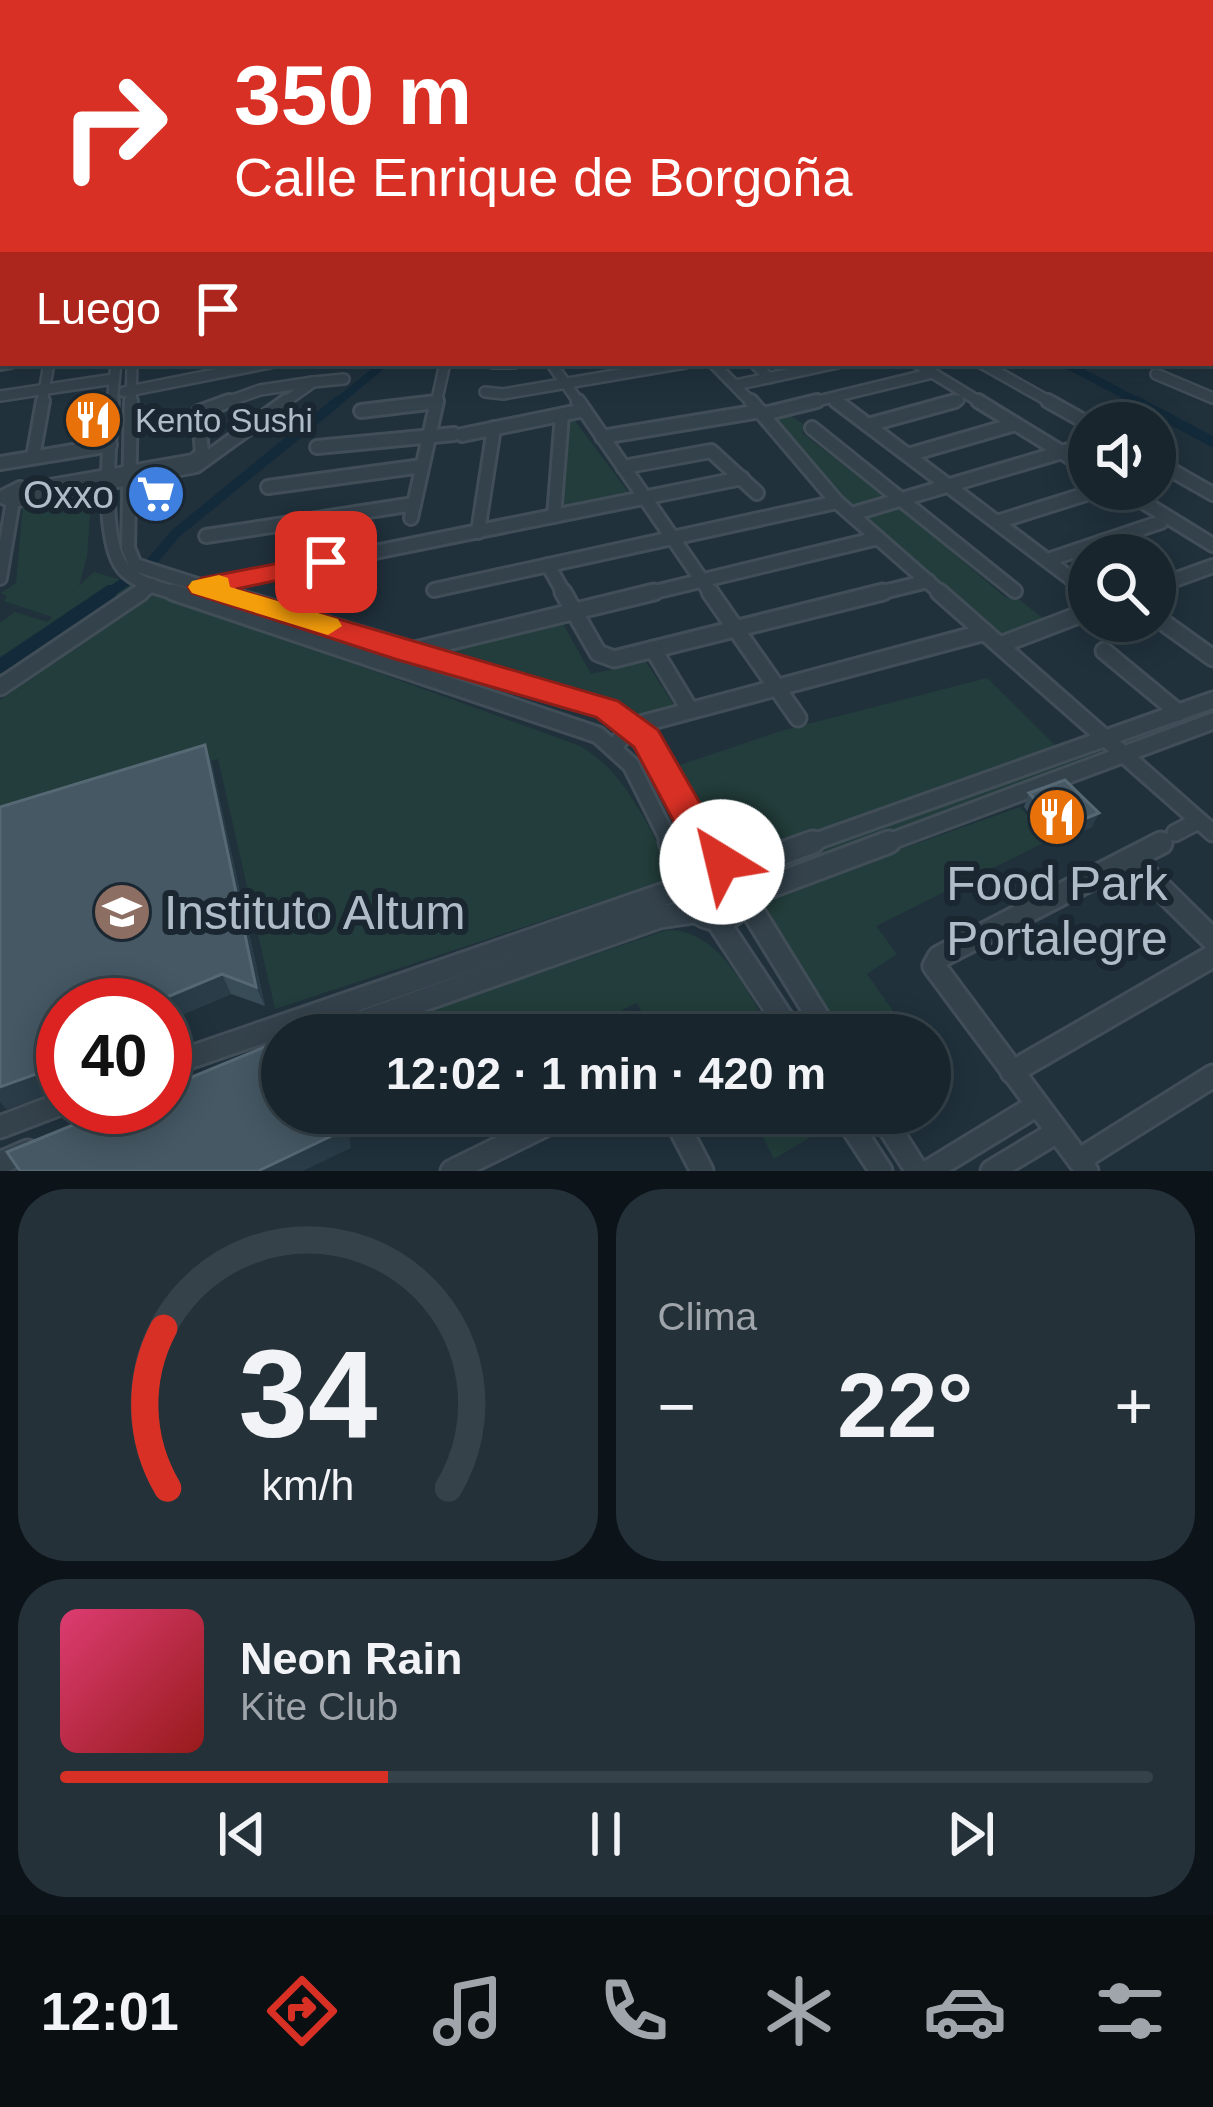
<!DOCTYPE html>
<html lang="es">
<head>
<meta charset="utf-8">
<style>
	:root { --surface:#18252d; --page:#253139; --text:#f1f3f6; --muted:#9fa5aa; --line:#364249; --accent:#d93025 }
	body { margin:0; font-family:Helvetica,sans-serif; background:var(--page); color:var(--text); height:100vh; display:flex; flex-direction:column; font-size:45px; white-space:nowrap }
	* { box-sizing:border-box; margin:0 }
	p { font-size:39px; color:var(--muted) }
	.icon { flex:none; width:66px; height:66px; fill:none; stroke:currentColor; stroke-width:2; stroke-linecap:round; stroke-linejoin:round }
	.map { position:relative; height:1171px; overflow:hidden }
	.details { display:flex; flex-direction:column; gap:18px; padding:18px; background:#0d1419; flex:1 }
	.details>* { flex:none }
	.top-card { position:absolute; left:0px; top:0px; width:1215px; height:366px; box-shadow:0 6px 30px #0003,0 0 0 3px var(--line); background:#d93025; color:#fff; overflow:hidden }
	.tools { position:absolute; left:1068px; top:402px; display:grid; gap:24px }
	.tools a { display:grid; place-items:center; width:108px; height:108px; border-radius:50%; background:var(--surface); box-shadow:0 6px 30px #0003,0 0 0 3px var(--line); font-size:60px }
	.speed { position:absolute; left:36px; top:978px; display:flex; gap:24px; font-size:60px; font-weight:700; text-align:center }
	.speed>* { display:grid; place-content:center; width:156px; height:156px; border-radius:50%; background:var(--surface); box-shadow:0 6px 30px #0003,0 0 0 3px var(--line); line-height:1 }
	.speed .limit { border:18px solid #d22; background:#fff; color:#111 }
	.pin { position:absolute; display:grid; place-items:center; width:102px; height:102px; color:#fff; margin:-51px; border-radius:24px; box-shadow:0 6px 18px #0006 }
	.me { position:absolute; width:132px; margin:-66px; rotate:324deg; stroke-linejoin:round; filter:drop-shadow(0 0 9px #0008) }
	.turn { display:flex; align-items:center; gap:42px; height:252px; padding:0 36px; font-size:54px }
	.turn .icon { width:156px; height:156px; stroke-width:2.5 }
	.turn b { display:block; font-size:84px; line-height:102px }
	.then { display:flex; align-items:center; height:114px; padding:0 36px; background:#0003; gap:24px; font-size:45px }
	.big { font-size:90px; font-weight:700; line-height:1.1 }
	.details .card { flex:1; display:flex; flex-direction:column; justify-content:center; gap:18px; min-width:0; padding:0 42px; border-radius:48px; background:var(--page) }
	.details .dial { align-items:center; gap:0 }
	.dial svg { height:312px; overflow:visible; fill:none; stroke:var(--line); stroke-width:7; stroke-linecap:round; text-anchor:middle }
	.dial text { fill:var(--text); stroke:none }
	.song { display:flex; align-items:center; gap:36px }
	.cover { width:144px; height:144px; border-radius:18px; background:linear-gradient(135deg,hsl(340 70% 55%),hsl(0 70% 35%)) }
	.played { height:12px; border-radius:6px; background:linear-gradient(90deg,var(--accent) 30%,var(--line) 30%) }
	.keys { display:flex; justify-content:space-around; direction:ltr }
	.heat { display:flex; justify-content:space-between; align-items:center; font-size:66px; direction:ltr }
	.details .tiles { flex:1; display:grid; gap:18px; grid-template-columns:1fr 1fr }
	.card:last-child { grid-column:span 2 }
	.trip { position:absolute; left:261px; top:1014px; width:690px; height:120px; border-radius:60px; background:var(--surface); box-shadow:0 6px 30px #0003,0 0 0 3px var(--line); font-weight:700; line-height:120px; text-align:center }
	.menu { display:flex; height:192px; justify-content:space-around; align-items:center; background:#0a0f12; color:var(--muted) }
	.menu .icon { width:84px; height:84px }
	.menu .on { color:var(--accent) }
	.menu b { font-size:54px; color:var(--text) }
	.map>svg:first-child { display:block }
	.green { fill:#223d3b }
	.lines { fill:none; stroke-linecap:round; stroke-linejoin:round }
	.canal-far2 { stroke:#132a3a; stroke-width:8 }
	.canal-far1 { stroke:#132a3a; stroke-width:10 }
	.canal { stroke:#132a3a; stroke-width:14 }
	.minor-far3-casing { stroke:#414e58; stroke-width:14 }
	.minor-far2-casing { stroke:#414e58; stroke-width:18 }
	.minor-far1-casing { stroke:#414e58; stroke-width:21 }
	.minor-casing { stroke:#414e58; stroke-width:27 }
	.minor-far3 { stroke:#34424c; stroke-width:9 }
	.minor-far2 { stroke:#34424c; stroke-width:12 }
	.minor-far1 { stroke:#34424c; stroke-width:15 }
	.minor { stroke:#34424c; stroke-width:21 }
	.wall { fill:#384c58 }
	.shaded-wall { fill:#293c48 }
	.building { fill:#455864; stroke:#556874; stroke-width:3 }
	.route { fill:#d93025; stroke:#8d1f18; stroke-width:3 }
	.slow { fill:#f59e0b }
	.labels { text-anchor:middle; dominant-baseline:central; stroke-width:12; stroke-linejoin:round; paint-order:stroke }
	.far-poi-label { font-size:33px; fill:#afbdc8; stroke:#1a2731; text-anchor:start }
	.poi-label { font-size:39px; fill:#afbdc8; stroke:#1a2731; text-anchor:end }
	.near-poi-label { font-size:48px; fill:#afbdc8; stroke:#1a2731 }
</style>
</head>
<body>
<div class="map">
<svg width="1213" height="1171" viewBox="0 0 1213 1171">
	<rect width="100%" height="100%" fill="#20313c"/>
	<g class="green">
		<polygon points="786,413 805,425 802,433 889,500 853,511 817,475 771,418"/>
		<polygon points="572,417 632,497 561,512 565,419"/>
		<polygon points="71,495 88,496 91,503 87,556 79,586 94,572 139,585 0,684 0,623 15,612 48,622 52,617 4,601 7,596 1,593 16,583 23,504"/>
		<polygon points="900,507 1005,597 1020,600 1045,620 1003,638 863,518"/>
		<path d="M 153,591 L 580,746 C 627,772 650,832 676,877 L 275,1009 L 218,759 L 0,824 L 0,700 Z"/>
		<polygon points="561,620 591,674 646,662 678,711 622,724 430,664 428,652"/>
		<polygon points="987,678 1059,749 752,855 722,849 674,767 781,731"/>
		<polygon points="1104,749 1112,754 758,882 753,878 754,871"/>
		<polygon points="1020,807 1049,840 876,926 897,954 867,974 910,1035 845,1035 760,911 773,894"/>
		<path d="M 667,930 C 722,930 747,994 774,1035 L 709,1035 L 700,1019 L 669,1035 L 655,1035 L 637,1003 L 570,1035 L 358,1035 Z"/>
		<polygon points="750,1113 827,1113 834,1123 774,1159"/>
	</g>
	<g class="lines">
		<g class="canal-far2">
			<polyline points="1064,363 1142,404"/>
			<polyline points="335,404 385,363"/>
		</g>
		<g class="canal-far1">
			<polyline points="1136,401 1213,442"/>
			<polyline points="148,566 175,534 338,401"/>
			<polyline points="106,595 128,580"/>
		</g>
		<polyline class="canal" points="0,666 110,592"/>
		<defs>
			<g id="minor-far3">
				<polyline points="492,363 515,363"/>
				<polyline points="551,363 580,404"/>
				<polyline points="713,363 753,404"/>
				<polyline points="754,363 769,378"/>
				<polyline points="916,363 983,404"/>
				<polyline points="981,363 1054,404"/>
				<polyline points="0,365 11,363"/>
				<polyline points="1156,374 1213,398"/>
				<polyline points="313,382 344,379"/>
				<polyline points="735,385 838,363"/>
				<polyline points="124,392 270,363"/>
				<polyline points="485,392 503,394 685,363"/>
				<polyline points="0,396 114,379"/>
				<polyline points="832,398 840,404"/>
				<polyline points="42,404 49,363"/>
				<polyline points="112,404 116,363"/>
				<polyline points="131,404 132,363"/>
				<polyline points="221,404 260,390 313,382 282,404"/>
				<polyline points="419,404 436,402"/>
				<polyline points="436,404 445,363"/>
				<polyline points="805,404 933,373"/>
				<polyline points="944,404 959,400"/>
			</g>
			<g id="minor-far2">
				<path d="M 112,401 C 110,438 99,539 123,568 C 136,584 164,589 182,595"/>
				<polyline points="131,401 128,548 135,565 229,595"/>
				<polyline points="578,401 712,595"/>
				<polyline points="751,401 837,502 943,595"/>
				<polyline points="836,401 1089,592"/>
				<polyline points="978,401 1089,469"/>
				<polyline points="1048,401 1089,424"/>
				<polyline points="361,411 436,402"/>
				<polyline points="764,414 817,401"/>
				<polyline points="868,425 955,401"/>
				<polyline points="812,428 1015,591"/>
				<polyline points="462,435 584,410"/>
				<polyline points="602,437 760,411"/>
				<polyline points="317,447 454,434"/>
				<polyline points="908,455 1015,424"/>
				<polyline points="33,457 43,401"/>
				<polyline points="1155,461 1213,494"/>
				<polyline points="0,463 110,445"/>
				<polyline points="623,467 711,451 757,493"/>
				<polyline points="268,487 422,466"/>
				<polyline points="1122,489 1213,545"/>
				<polyline points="27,490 193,461 202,454 199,412 229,401"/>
				<polyline points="22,498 28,491 20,488 2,497 13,501 196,466 286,401"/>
				<polyline points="852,514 1089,444"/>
				<polyline points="554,516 562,415"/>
				<polyline points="411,518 437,401"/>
				<polyline points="997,522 1102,489"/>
				<polyline points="478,532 494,428"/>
				<polyline points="206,536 414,504"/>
				<polyline points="1048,560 1161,522"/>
				<polyline points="548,565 565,595"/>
				<polyline points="0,578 13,501"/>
				<polyline points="206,586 742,478"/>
				<polyline points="1155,587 1213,566"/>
				<polyline points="434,590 837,502"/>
				<polyline points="137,595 152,585"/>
				<polyline points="642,595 878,538"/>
				<polyline points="871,595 928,581"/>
			</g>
			<g id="minor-far1">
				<polyline points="173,592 598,735 631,765 671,845"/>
				<polyline points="219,592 607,709 657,757 706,845"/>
				<polyline points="563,592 598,653 614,659 883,592"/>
				<polyline points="710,592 798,718"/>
				<polyline points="939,592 1213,833"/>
				<polyline points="1167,625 1213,658"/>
				<polyline points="1000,645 1089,611"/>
				<polyline points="653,649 690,710"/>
				<polyline points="411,651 654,592"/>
				<polyline points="1104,651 1179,713"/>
				<polyline points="0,687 141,592"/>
				<polyline points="614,746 633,726 985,632"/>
				<polyline points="1175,833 1198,821"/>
				<polyline points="805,845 1213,700"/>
				<polyline points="881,845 1213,721"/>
				<polyline points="1157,845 1161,843"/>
			</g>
			<g id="minor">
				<polyline points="670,842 687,877"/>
				<polyline points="704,842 714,861"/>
				<polyline points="1131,859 1213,940"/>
				<circle cx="717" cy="889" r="30"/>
				<polyline points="738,869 813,842"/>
				<polyline points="750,894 889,842"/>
				<polyline points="747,902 829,1035"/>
				<polyline points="715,917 793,1035"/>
				<polyline points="324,1035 659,917 700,911"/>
				<polyline points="165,1066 685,887"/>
				<polyline points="1012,1072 1213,956"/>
				<polyline points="672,1113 702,1171"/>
				<polyline points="843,1113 881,1171"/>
				<polyline points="880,1113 917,1171"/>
				<polyline points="0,1127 63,1103"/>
				<polyline points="1079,1160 1213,1076"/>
				<polyline points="0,1163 28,1151"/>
				<polyline points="452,1171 570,1113"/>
				<polyline points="929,1171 1037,1105"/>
				<polyline points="992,1171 1057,1132"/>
				<polyline points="1087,1171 934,966 939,957 1161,843"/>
			</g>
		</defs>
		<use href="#minor-far3" class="minor-far3-casing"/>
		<use href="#minor-far2" class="minor-far2-casing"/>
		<use href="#minor-far1" class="minor-far1-casing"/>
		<use href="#minor" class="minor-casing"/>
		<use href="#minor-far3" class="minor-far3"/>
		<use href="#minor-far2" class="minor-far2"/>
		<use href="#minor-far1" class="minor-far1"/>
		<use href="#minor" class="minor"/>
	</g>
	<g class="wall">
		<polygon points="205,745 212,765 265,1006 231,994 165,1022 165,1005 63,1005 63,1089 6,1109"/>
		<polygon points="1029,793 1092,827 1054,843 1024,807"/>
	</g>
	<g class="shaded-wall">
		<polygon points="205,745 212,765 265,1006 256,987"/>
		<polygon points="1099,813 1092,827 1054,843 1060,829"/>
		<polygon points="222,974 231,994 165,1022 165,1005 148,1005"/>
		<polygon points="63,1048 63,1089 6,1109 0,1102 0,1087"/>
		<polygon points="341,1113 346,1113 351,1148 303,1171 258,1171"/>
	</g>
	<g class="building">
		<polygon points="205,745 256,987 222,974 148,1005 63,1005 63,1048 50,1069 0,1087 0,807"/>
		<polygon points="1065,780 1099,813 1060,829 1029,793"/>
		<polygon points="329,1027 330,1035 293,1035 309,1028"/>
		<polygon points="282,1040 282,1113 341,1113 344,1130 258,1171 20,1171 7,1152 117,1107 165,1107 165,1088"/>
	</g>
	<linearGradient id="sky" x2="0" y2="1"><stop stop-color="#121b21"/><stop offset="0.47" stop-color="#3c4e61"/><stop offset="1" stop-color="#3c4e61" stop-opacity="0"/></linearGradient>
	<rect width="1213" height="309" fill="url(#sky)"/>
	<polygon class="route" points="326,554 339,562 335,568 236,589 618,701 658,730 725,847 735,851 741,862 735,873 722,877 701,872 634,747 596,717 395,659 192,593 188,587 202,578"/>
	<polygon class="slow" points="219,575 228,578 230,587 338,619 342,626 328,635 192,593 188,587 192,581"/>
	<defs>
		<symbol id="restaurant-disc" viewBox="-11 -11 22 22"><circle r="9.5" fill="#e8710a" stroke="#1a2731"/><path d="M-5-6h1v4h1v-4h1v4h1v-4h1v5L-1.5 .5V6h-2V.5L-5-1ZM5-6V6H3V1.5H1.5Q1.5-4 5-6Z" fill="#fff"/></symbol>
		<symbol id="supermarket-disc" viewBox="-11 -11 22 22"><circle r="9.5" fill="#3f7fe0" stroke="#1a2731"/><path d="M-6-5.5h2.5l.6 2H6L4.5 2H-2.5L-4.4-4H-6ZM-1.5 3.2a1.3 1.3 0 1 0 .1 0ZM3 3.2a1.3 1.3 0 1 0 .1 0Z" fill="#fff"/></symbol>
		<symbol id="school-disc" viewBox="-11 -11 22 22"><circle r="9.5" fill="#8d6e63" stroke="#1a2731"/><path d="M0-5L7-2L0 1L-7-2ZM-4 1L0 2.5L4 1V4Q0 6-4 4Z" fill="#fff"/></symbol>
	</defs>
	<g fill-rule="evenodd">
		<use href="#restaurant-disc" x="60" y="387" width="66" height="66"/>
		<use href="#supermarket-disc" x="123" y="461" width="66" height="66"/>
		<use href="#restaurant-disc" x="1024" y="784" width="66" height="66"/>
		<use href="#school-disc" x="89" y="879" width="66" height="66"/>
	</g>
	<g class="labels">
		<g class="far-poi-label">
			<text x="135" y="420">Kento Sushi</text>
		</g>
		<g class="poi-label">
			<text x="114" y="494">Oxxo</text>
		</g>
		<g class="near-poi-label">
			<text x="1057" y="883">Food Park<tspan x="1057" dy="55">Portalegre</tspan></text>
			<text x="164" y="912" text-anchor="start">Instituto Altum</text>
		</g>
	</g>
</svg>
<div class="tools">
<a><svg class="icon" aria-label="sound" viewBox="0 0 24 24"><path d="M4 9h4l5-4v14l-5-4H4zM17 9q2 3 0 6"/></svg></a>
<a><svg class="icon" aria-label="search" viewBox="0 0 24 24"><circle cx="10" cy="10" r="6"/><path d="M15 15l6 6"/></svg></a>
</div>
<div class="speed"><div class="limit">40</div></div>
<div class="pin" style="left:326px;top:562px;background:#d93025"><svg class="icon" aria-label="arrive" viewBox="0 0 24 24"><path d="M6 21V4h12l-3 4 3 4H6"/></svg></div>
<svg class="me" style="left:722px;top:862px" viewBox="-20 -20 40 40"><circle r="19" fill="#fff"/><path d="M0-13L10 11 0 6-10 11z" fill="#d93025"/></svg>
<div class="trip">12:02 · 1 min · 420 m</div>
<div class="top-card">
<div class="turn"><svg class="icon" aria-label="right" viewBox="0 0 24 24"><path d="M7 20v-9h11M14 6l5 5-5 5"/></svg><div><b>350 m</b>Calle Enrique de Borgoña</div></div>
<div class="then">Luego<svg class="icon" aria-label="arrive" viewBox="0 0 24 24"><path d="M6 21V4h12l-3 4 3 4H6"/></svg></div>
</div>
</div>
<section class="details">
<div class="tiles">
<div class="card dial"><svg viewBox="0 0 100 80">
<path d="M14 69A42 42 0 1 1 86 69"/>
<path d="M14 69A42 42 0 0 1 13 28" stroke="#d93025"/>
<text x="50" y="56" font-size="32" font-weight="700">34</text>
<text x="50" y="72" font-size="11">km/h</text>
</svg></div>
<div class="card"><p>Clima</p>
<div class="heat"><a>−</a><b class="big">22°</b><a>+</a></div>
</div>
<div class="card">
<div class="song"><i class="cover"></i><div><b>Neon Rain</b><p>Kite Club</p></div></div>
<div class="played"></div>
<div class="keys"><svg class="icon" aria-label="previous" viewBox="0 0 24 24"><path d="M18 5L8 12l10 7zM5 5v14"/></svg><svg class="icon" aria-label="pause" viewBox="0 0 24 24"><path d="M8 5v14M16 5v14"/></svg><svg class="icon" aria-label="next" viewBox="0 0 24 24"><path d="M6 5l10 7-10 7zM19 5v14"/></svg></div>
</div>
</div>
</section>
<nav class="menu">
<b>12:01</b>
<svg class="icon on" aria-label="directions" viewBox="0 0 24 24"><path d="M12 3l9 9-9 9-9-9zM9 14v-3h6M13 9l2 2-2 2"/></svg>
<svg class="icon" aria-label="music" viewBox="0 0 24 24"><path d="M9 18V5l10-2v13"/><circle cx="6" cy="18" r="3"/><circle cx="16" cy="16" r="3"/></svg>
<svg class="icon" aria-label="phone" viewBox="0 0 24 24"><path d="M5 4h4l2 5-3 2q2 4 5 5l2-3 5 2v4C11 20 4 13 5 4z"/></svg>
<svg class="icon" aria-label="climate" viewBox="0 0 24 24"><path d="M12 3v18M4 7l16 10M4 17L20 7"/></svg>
<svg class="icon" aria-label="car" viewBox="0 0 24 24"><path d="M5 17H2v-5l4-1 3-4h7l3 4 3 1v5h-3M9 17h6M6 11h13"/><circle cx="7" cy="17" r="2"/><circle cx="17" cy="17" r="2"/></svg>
<svg class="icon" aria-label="filters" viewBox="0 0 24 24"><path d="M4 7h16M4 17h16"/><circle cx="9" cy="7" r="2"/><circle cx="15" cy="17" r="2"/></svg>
</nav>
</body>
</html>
